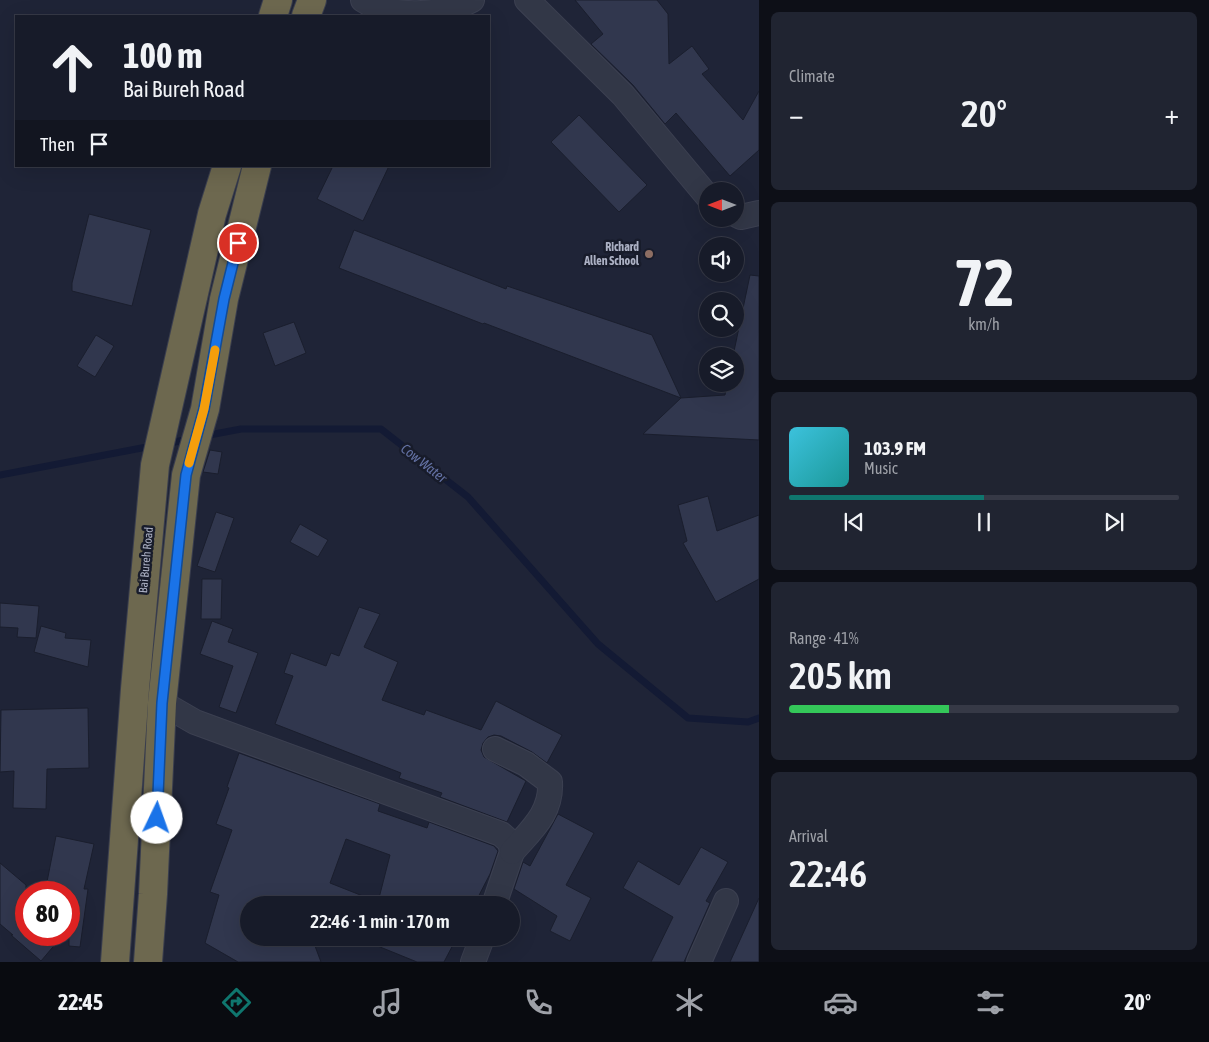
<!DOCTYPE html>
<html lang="en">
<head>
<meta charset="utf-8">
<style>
	:root { --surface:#171b29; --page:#202431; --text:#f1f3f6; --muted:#9ea1a8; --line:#363946; --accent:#0f766e }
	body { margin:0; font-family:"Asap Condensed",sans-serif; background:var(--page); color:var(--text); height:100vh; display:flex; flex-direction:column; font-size:19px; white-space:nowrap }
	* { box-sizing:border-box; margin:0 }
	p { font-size:16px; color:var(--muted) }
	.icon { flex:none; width:28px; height:28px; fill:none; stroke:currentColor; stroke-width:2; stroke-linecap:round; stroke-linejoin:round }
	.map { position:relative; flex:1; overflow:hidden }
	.drawer { display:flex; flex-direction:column; gap:12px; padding:12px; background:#0d0f17; width:450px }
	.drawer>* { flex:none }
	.guide { position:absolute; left:15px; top:15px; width:475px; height:152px; border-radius:0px; box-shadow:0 5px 20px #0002,0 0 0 1px var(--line); background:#171b29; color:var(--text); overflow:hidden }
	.needle { width:32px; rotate:270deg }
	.buttons { position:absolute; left:699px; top:182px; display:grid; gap:10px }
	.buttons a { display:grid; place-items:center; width:45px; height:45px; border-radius:50%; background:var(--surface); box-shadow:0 5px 20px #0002,0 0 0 1px var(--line); font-size:25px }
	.speed { position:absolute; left:15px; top:881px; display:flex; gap:10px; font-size:25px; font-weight:700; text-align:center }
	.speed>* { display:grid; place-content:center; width:65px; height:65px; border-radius:50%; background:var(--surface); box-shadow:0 5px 20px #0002,0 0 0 1px var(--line); line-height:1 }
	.speed .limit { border:8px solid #d22; background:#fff; color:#111 }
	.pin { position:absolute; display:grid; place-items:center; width:42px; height:42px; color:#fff; margin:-21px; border:2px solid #fff; border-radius:50%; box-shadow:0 1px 5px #0007 }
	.me { position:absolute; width:55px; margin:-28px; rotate:3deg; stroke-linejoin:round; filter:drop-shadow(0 0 4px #0008) }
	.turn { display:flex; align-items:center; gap:18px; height:105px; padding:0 25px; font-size:22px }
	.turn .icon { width:65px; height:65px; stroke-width:2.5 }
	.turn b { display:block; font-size:35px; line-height:42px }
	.then { display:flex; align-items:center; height:48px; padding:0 25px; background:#0003; gap:10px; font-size:19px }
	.big { font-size:38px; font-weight:600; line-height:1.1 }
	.drawer .widget { flex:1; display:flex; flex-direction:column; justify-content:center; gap:8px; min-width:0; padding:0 18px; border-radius:8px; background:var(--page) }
	.drawer .dial { align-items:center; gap:0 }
	.dial b { font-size:65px; line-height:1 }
	.song { display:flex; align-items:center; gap:15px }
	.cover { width:60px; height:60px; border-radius:8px; background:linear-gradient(135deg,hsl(190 70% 55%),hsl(180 70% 35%)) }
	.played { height:5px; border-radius:2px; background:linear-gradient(90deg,var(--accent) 50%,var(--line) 50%) }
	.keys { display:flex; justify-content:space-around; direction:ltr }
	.heat { display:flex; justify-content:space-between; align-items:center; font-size:28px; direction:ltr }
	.charge { height:8px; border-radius:4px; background:linear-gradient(90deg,#34c759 41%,var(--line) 0) }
	.trip { position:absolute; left:240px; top:896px; width:280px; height:50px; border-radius:25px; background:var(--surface); box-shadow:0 5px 20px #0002,0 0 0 1px var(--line); font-weight:600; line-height:50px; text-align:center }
	.tabs { display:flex; height:80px; justify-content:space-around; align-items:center; background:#090b10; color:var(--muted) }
	.tabs .icon { width:35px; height:35px }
	.tabs .current { color:var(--accent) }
	.tabs b { font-size:22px; color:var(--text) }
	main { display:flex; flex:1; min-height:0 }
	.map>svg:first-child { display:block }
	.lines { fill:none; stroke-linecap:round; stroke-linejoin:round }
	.stream { stroke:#131a34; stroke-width:7 }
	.building { fill:#31374e; stroke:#1a1e2d; fill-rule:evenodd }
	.street-casing { stroke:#3c4051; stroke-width:26 }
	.highway-casing { stroke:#3a3e4e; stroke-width:30 }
	.street { stroke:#323747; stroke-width:24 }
	.highway { stroke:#6d684f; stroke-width:28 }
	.route-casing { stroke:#114b97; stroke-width:12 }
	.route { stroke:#1a73e8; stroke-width:9 }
	.slow { stroke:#f59e0b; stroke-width:9 }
	.education-dot { fill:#8d6e63; stroke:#181c2b; stroke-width:2 }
	.labels { text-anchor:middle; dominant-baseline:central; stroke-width:5; stroke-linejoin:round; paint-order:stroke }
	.poi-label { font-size:12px; font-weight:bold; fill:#acb1c4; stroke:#181c2b; text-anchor:end }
	.street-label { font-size:12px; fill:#acb1c4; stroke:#181c2b }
	.water-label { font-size:14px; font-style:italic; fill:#6472a5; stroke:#181c2b }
</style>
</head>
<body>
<main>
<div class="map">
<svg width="759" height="962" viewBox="0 0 759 962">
	<rect width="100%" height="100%" fill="#1f2437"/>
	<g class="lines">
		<g class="stream">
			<polyline points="204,436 241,429 381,429 468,497 598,644 688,718 748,722 759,718"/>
			<polyline points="165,444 189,439"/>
			<polyline points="0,475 152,446"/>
		</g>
	</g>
	<g class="building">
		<polygon points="575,0 657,0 668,14 669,64 692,46 709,69 702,74 743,120 759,91 759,150 730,176 676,113 665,124 633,85 591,44 603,34"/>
		<polygon points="579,115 647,185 619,212 551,142"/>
		<polygon points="333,166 389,166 363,221 317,199"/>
		<polygon points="89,214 151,230 132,306 72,291 72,283"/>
		<polygon points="354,230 506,289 507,286 652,335 681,398 484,323 483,324 339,268"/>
		<polygon points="750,275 759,276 759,440 643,434 681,398 725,395 727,384 735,384 735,356 733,356"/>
		<polygon points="294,322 306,353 275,366 263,333"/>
		<polygon points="96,335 114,346 95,377 77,366"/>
		<polygon points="210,450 222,452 218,474 203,472"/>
		<polygon points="708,496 717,531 759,515 759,579 716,602 683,543 687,541 678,505"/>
		<polygon points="216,512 234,518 215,572 197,566"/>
		<polygon points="300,524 328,540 318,557 290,542"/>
		<polygon points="202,579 222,579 221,619 201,619"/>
		<polygon points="0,603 39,606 36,638 17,637 18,628 0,627"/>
		<polygon points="359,607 380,614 364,647 398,662 382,700 424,715 426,710 481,730 496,701 562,735 547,763 532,752 501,736 494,735 488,737 483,743 481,750 484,757 526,781 507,822 440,797 442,793 399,778 401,773 275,724 293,676 284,673 291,653 326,666 331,653 339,656"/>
		<polygon points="212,621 233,629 228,642 258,653 236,713 219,707 233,666 200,654"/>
		<polygon points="41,626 66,633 65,638 91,640 88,667 34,652"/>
		<polygon points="88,708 89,768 47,769 46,809 13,808 14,771 0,772 1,710"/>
		<path d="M 239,753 L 380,804 L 378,811 L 427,828 L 429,822 L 494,846 L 498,851 L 490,874 L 474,905 L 249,905 L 249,938 L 312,938 L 321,962 L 238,962 L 205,943 L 219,895 L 210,892 L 232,830 L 216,824 L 229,788 L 227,787 ZM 346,839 L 390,855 L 378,902 L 330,883 Z"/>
		<polygon points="558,814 594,833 566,885 591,898 570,941 550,931 557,916 514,889 523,862 530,866"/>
		<polygon points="56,836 94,844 84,889 88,889 80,947 69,946 69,892 45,892"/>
		<polygon points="701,847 728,862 706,901 710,903 684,962 651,962 673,917 623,888 638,861 679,885"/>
		<polygon points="0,863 26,885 26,935 63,935 41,961 11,935 13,935 0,924"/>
		<polygon points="759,898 759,962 730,962"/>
		<polygon points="358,938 448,938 455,941 444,962 417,962"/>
	</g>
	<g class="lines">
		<defs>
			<g id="street">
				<path d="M 363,0 C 392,19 442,16 472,0"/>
				<polyline points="527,0 623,95 708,197"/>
				<polyline points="735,214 741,217 759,213"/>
				<polyline points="162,703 195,722 501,834 510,842 512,852 494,905"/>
				<path d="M 495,749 L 526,764 L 550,782 C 552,813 531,830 512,852"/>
				<polyline points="473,962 482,938"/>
				<polyline points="699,962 726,901"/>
			</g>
			<g id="highway">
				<polyline points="273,16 278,0"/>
				<polyline points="306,16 312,0"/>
				<polyline points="115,962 135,689 155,465 212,214 227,166"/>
				<polyline points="148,962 153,894 162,703 186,475 205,409 224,299 257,166"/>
			</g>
		</defs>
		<use href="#street" class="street-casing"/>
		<use href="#highway" class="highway-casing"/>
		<use href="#street" class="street"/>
		<use href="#highway" class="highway"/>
	</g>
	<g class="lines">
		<defs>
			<polyline id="route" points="157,818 162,703 186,475 204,409 224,299 238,243"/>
		</defs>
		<use href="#route" class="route-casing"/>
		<use href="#route" class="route"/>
		<polyline class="slow" points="189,463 204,409 215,350"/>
	</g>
	<circle class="education-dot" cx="649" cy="254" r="5"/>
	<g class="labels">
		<g class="poi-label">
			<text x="639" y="247">Richard<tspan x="639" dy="14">Allen School</tspan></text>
		</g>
		<g class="street-label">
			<text transform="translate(146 560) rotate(-85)">Bai Bureh Road</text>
		</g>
		<g class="water-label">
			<text transform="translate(424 463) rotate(38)">Cow Water</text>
		</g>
	</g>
</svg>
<div class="buttons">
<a><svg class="needle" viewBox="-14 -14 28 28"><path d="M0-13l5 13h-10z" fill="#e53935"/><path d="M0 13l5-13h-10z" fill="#9ea1a8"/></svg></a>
<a><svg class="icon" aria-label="sound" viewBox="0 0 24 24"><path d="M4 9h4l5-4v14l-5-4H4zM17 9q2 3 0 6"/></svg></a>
<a><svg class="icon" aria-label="search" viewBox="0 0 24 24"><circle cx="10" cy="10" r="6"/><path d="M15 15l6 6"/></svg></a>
<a><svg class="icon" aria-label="layers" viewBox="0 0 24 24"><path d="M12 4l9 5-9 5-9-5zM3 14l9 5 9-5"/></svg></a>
</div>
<div class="speed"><div class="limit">80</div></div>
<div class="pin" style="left:238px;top:243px;background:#d93025"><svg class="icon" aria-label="arrive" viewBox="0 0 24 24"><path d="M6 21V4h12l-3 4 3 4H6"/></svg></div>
<svg class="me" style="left:157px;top:818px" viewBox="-20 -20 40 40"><circle r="19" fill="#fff"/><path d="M0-13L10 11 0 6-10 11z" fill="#1a73e8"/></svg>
<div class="trip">22:46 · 1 min · 170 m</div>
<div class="guide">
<div class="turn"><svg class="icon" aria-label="ahead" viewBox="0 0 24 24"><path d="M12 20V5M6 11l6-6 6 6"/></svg><div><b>100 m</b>Bai Bureh Road</div></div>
<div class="then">Then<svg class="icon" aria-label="arrive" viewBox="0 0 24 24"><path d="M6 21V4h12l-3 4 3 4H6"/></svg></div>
</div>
</div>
<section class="drawer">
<div class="widget"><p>Climate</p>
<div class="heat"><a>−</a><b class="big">20°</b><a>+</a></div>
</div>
<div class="widget dial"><b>72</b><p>km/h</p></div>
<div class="widget">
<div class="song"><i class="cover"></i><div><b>103.9 FM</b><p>Music</p></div></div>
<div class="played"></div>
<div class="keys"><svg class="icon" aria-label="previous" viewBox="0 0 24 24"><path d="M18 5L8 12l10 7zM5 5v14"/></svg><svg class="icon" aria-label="pause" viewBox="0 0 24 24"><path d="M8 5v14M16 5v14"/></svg><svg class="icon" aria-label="next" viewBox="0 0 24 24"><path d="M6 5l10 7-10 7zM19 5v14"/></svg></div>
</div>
<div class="widget"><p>Range · 41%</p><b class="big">205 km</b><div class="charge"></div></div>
<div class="widget"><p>Arrival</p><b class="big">22:46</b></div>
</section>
</main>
<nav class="tabs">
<b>22:45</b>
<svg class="icon current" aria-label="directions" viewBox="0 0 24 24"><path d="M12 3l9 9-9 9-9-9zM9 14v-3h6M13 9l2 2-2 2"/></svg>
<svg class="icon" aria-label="music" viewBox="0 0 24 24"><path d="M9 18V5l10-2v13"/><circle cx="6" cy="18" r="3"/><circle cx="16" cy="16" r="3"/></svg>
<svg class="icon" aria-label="phone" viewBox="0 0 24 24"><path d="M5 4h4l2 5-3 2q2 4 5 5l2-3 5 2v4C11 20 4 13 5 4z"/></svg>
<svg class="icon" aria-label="climate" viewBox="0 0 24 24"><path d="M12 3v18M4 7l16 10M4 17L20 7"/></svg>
<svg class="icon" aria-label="car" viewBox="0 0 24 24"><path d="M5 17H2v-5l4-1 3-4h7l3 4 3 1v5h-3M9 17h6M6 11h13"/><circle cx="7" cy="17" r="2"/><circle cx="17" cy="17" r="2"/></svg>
<svg class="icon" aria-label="filters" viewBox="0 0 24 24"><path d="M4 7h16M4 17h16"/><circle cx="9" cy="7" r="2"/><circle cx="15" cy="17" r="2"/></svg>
<b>20°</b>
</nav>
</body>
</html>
